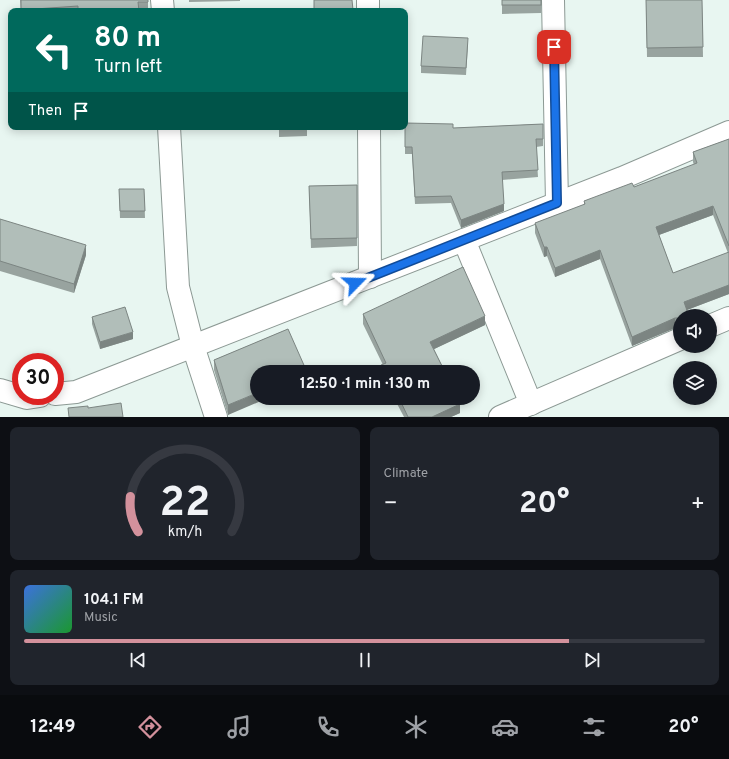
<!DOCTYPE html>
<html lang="en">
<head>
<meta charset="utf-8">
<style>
	:root { --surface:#171b24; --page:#20242c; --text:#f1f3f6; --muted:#9ea1a6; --line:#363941; --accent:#d3919c }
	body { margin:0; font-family:Overpass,sans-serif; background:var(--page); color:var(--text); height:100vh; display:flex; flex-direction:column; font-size:15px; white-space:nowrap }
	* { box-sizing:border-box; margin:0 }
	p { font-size:13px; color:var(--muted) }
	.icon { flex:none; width:22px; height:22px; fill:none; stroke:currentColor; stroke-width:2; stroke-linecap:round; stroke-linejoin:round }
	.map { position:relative; height:417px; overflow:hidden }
	.sheet { display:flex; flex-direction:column; gap:10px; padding:10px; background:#0d0f14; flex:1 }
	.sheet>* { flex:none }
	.top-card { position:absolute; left:8px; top:8px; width:400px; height:122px; border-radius:8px; box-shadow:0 2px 10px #0003; background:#00695c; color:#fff; overflow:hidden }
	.buttons { position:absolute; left:673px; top:309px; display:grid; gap:8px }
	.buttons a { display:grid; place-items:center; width:44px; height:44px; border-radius:50%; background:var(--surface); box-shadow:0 2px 10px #0003; font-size:20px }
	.speed { position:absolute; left:12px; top:353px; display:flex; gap:8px; font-size:20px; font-weight:700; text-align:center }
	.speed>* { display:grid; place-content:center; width:52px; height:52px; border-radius:50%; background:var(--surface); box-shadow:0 2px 10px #0003; line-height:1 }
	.speed .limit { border:6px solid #d22; background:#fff; color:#111 }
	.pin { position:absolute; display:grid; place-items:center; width:34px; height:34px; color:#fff; margin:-17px; border-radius:8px; box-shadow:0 2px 6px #0006 }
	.me { position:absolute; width:44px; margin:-22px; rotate:68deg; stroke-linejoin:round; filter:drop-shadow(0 0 3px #0008) }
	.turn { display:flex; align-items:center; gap:14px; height:84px; padding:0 20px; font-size:18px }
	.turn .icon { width:52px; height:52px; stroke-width:2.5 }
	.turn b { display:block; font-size:28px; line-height:34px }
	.then { display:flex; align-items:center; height:38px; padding:0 20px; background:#0003; gap:8px; font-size:15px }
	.big { font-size:30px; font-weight:700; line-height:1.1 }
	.sheet .card { flex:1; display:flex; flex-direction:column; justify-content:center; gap:6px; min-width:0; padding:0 14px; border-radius:8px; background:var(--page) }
	.sheet .dial { align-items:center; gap:0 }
	.dial svg { height:104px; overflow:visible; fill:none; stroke:var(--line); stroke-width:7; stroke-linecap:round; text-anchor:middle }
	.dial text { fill:var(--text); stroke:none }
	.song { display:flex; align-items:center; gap:12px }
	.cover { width:48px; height:48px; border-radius:6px; background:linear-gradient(135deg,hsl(220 70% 55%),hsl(130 70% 35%)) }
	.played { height:4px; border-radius:2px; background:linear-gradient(90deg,var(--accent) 80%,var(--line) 80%) }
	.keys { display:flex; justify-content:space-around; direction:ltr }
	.heat { display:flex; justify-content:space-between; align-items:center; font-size:22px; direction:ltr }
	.sheet .tiles { flex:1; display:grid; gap:10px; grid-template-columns:1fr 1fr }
	.card:last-child { grid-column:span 2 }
	.trip { position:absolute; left:250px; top:365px; width:230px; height:40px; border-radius:20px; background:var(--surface); box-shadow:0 2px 10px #0003; font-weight:700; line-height:40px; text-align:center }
	.tab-bar { display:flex; height:64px; justify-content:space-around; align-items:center; background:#090b0e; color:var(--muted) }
	.tab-bar .icon { width:28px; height:28px }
	.tab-bar .selected { color:var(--accent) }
	.tab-bar b { font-size:18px; color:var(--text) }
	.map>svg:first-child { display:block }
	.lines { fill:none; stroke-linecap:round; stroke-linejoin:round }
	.street-casing { stroke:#8c9994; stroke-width:24 }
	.street { stroke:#fff; stroke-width:22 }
	.wall { fill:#98a39f; fill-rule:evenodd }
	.shaded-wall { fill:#7c8582 }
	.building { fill:#b1beb9; stroke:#7c8582 }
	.route-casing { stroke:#114b97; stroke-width:10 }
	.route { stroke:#1a73e8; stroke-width:7 }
</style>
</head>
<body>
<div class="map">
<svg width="729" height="417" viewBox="0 0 729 417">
	<rect width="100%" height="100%" fill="#e8f6f1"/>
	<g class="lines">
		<defs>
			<g id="street">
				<polyline points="162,0 163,11"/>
				<polyline points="368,0 368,11"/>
				<polyline points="553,0 557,203"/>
				<polyline points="169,127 178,287 193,346 216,417"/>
				<polyline points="369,127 370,277"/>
				<polyline points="464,240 531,404"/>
				<polyline points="710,326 729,318"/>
				<polyline points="0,390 27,398 40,396"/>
				<polyline points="55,394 76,392 622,178 729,132"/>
				<polyline points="500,417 680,339"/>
			</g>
		</defs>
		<use href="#street" class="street-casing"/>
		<use href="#street" class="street"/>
	</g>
	<g class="wall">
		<polygon points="20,0 148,0 148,11 21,11"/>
		<polygon points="189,0 240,0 240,1 189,2"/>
		<polygon points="502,0 541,0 541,13 502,14"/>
		<polygon points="646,0 702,0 703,57 647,57"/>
		<polygon points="468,45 466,75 421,73 421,66"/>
		<polygon points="405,123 453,128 543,124 543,146 536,147 538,177 502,180 504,211 461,228 451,203 415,204 412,154 405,154"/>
		<polygon points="195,127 266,127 195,129"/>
		<polygon points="279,127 307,127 307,136 279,137"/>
		<path d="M 729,139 L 729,294 L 687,310 L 680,316 L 680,327 L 675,328 L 632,346 L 600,259 L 555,277 L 547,256 L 544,257 L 535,233 L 535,223 L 584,205 L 584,201 L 634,187 L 694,165 L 693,162 L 693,152 ZM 713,215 L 728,253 L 673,273 L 659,235 Z"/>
		<polygon points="357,185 357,246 311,248 309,186"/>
		<polygon points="119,189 144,189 145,218 120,218"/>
		<polygon points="0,219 86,255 74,293 0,271"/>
		<polygon points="363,314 485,325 434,349 445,372 381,372 381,365 383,365 363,324"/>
		<polygon points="92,317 133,339 100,349 92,324"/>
		<polygon points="288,329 228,415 214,370 214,360"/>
		<polygon points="394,398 457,398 460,413 451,417 404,417"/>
	</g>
	<g class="shaded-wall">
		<polygon points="504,204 504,211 461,228 461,220"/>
		<polygon points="713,206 713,215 656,236 656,227"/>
		<polygon points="86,245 86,255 74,293 74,284"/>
		<polygon points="544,247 547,247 547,256 544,257"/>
		<polygon points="600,250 600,259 555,277 555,268"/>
		<polygon points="729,285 729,294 684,311 684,302"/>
		<polygon points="485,316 485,325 430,351 430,342"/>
		<polygon points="675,318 675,328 632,346 632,337"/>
		<polygon points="133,332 133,339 100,349 100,342"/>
		<polygon points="257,393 257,398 268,398 228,415 228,405"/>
		<polygon points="460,404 460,413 451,417 432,417"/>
	</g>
	<g class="building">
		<polygon points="21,0 148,0 148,2 138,2 139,11 78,11 78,6 21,10"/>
		<polygon points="314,0 352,0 353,10 314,11"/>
		<rect x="502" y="0" width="39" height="5"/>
		<polygon points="646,0 702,0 703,47 647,48"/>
		<polygon points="423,36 468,38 466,68 421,66"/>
		<polygon points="405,123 453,124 453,128 543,124 543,139 536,139 538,170 502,172 504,204 461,220 451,196 415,197 412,147 405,147"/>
		<polygon points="279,127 307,127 307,128 279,129"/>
		<polygon points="729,139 729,246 713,206 656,227 673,273 729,252 729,285 684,302 689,316 680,316 680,318 675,318 632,337 600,250 555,268 547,247 544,247 535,223 585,204 584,201 632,183 634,187 697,163 693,152"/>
		<polygon points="357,185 357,238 311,239 309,186"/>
		<polygon points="119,189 144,189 145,211 120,211"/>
		<polygon points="0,219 86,245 74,284 0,261"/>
		<polygon points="463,267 485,316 430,342 445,372 385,372 381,365 386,363 363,314"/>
		<polygon points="125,307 133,332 100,342 92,317"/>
		<polygon points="288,329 307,372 257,372 257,393 228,405 214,360"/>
		<polygon points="399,398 457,398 460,404 432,417 408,417"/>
		<polygon points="121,403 123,417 69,417 68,408 88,406 88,408"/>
	</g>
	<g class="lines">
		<defs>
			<polyline id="route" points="355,283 557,203 554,47"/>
		</defs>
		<use href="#route" class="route-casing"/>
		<use href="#route" class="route"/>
	</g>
</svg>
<div class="buttons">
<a><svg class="icon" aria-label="sound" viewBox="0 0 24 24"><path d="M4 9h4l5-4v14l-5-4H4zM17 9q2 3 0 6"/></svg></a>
<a><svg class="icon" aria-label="layers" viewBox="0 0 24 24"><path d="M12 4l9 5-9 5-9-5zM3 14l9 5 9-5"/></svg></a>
</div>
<div class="speed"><div class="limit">30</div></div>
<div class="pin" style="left:554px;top:47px;background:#d93025"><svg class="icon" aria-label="arrive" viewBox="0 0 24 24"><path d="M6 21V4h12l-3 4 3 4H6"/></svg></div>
<svg class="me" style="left:355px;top:283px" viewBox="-20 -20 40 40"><path d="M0-17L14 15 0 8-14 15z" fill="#1a73e8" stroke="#fff" stroke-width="4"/></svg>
<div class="trip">12:50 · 1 min · 130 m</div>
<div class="top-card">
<div class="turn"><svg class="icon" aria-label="left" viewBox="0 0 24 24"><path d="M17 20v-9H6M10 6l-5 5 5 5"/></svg><div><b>80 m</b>Turn left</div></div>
<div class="then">Then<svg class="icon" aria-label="arrive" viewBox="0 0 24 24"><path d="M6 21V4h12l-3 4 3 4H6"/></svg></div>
</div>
</div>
<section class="sheet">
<div class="tiles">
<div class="card dial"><svg viewBox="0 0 100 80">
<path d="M14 69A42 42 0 1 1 86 69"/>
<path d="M14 69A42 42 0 0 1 8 42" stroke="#d3919c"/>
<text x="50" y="56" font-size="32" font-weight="700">22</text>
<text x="50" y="72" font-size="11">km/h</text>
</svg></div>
<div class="card"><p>Climate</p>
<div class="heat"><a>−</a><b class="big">20°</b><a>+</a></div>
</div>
<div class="card">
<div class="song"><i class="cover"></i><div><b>104.1 FM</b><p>Music</p></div></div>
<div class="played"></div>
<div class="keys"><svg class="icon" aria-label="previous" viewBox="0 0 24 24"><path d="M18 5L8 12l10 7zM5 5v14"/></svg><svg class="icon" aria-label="pause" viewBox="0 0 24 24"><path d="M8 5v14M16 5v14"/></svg><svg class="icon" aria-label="next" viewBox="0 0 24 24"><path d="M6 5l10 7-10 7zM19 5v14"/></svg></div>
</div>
</div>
</section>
<nav class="tab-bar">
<b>12:49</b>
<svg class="icon selected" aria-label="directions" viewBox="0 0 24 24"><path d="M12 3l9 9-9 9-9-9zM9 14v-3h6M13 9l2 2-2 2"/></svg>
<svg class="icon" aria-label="music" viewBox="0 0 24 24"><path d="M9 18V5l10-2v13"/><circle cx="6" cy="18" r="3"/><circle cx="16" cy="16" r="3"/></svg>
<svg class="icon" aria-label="phone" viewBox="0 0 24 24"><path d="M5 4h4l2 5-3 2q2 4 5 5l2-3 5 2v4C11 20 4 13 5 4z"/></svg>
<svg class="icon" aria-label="climate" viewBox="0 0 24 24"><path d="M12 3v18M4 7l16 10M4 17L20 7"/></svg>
<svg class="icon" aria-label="car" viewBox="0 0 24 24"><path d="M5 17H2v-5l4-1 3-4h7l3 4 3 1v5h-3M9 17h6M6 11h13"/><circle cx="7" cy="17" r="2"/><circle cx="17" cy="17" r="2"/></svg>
<svg class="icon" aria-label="filters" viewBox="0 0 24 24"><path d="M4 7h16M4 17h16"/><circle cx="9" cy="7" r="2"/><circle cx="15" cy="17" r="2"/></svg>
<b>20°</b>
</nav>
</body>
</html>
